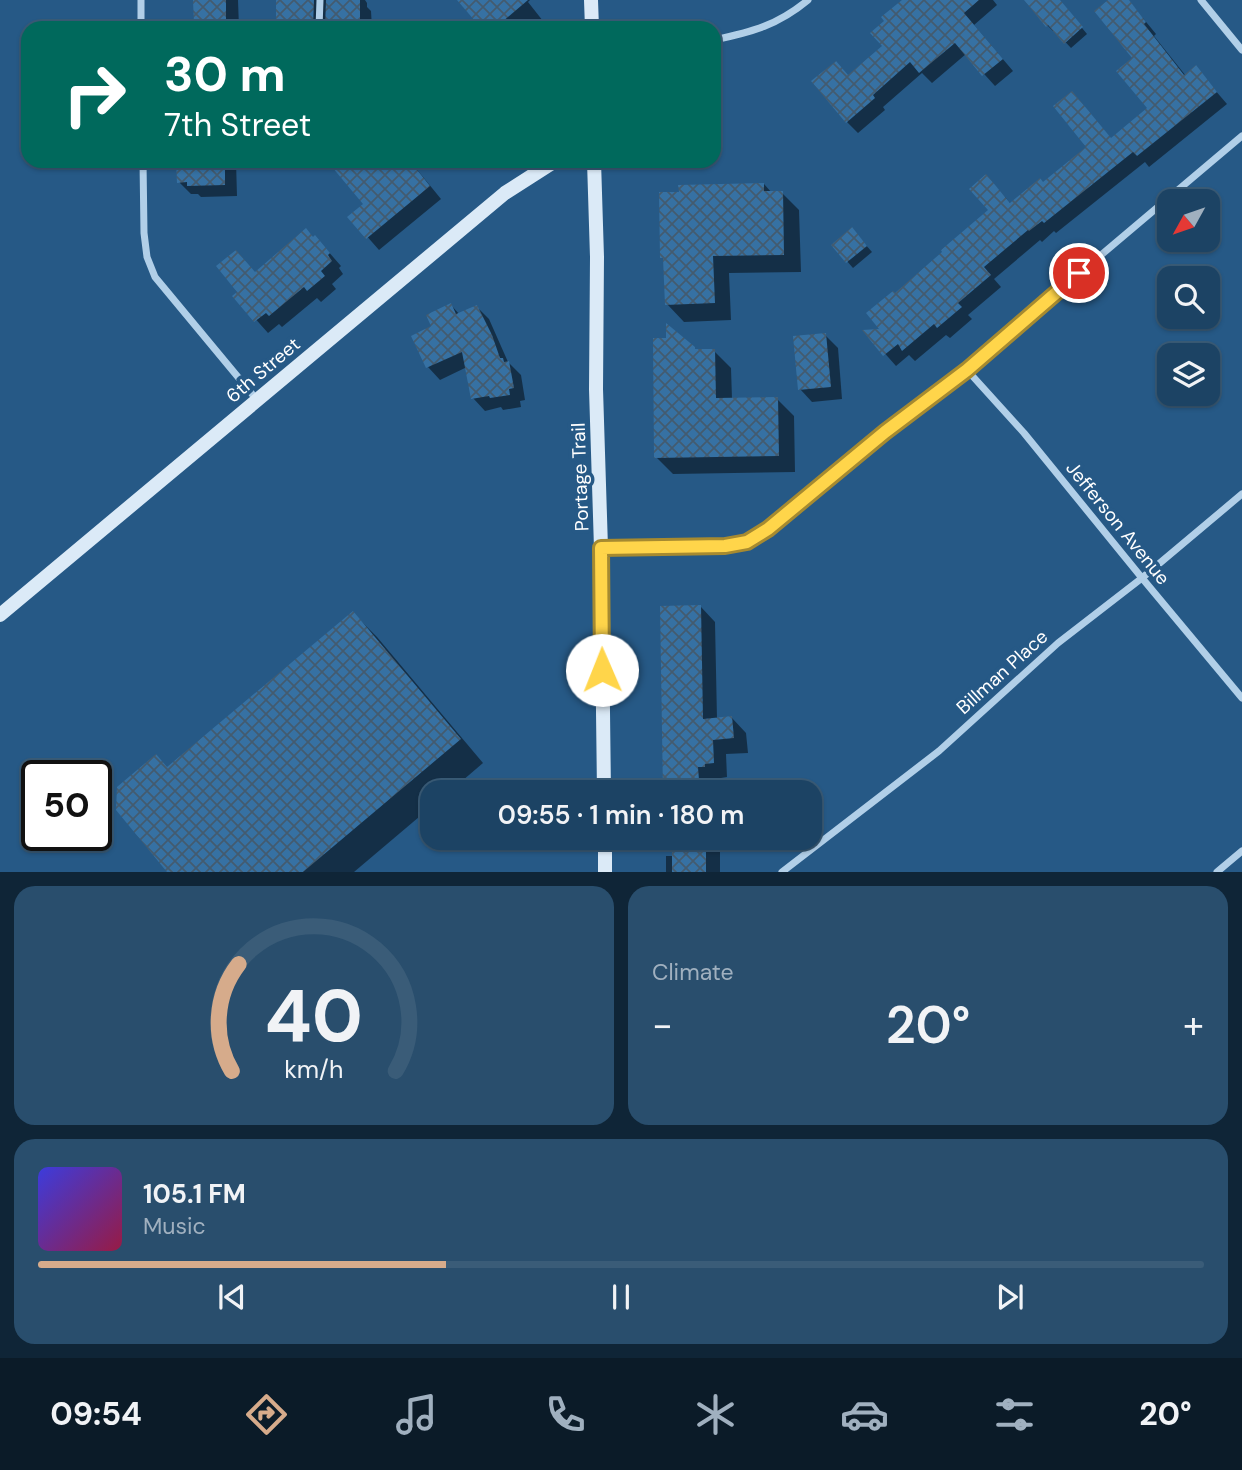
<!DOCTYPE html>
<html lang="en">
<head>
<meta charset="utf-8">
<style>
	:root { --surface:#1c4364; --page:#294e6d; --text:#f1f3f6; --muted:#a0b0bf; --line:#3a5c78; --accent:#d6ab8b }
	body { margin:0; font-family:"DM Sans",sans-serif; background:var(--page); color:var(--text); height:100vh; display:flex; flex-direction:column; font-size:26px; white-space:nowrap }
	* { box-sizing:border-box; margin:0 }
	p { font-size:23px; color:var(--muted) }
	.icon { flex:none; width:38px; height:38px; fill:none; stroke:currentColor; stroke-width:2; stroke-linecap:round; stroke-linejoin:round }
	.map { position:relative; height:872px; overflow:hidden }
	.details { display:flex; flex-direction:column; gap:14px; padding:14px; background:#0f2537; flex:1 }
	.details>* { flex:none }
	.top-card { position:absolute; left:21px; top:21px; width:700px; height:147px; border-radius:21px; box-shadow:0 2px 5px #0004,0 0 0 2px var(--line); background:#00695c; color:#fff; overflow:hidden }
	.needle { width:46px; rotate:230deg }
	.tools { position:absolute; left:1157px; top:189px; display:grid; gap:14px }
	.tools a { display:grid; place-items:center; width:63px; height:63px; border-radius:14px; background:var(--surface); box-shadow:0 2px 5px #0004,0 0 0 2px var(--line); font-size:35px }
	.speed { position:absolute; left:21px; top:760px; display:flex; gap:14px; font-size:35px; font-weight:700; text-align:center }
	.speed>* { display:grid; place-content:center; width:91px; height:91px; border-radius:50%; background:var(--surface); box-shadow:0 2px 5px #0004,0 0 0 2px var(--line); line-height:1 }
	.speed .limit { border:4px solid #111; border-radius:10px; background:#fff; color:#111 }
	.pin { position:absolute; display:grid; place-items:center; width:60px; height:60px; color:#fff; margin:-30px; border:4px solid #fff; border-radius:50%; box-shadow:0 2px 7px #0007 }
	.me { position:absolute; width:77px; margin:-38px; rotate:359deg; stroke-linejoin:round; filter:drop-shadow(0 0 5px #0008) }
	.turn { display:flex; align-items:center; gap:24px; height:147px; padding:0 28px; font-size:32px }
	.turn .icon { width:91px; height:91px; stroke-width:2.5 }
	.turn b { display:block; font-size:49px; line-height:60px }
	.big { font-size:52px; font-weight:600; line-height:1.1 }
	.details .tile { flex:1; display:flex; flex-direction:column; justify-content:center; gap:10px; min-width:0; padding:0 24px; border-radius:21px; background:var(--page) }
	.details .dial { align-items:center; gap:0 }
	.dial svg { height:182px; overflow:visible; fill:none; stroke:var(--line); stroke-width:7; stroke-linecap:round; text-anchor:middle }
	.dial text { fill:var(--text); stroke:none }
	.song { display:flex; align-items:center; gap:21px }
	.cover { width:84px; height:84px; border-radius:10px; background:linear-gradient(135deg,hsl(240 70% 55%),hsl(340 70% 35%)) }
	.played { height:7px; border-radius:4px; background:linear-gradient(90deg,var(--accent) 35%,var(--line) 35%) }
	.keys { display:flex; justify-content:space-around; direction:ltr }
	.heat { display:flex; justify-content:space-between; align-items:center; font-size:38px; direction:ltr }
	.details .tiles { flex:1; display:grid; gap:14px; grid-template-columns:1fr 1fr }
	.tile:last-child { grid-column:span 2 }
	.trip { position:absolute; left:420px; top:780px; width:402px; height:70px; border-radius:21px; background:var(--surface); box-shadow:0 2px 5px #0004,0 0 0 2px var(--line); font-weight:600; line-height:70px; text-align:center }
	.dock { display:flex; height:112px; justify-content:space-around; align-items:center; background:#0b1b28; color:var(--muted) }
	.dock .icon { width:49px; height:49px }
	.dock .active { color:var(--accent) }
	.dock b { font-size:32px; color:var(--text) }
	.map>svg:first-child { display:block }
	.shadow { fill:#0007 }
	.building { fill:url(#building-cross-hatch) }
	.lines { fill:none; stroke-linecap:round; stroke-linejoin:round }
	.street { stroke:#b1cfe8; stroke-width:7 }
	.secondary { stroke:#dbeaf7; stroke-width:14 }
	.route-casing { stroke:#a68a30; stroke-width:18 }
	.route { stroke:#ffd54a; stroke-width:12 }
	.labels { text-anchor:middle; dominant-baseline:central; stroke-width:7; stroke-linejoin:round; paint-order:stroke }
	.street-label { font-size:19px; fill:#fff; stroke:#265986 }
</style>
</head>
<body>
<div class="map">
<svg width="1242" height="872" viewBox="0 0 1242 872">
	<defs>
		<pattern id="building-cross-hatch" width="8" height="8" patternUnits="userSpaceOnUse" patternTransform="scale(1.75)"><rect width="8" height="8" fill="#3671a3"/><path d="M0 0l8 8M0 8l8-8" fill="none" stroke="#435b6f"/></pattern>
	</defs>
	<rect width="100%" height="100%" fill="#265986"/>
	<g class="shadow">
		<polygon points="195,0 238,0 239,28 201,28 196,23"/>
		<polygon points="278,0 365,0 367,3 367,7 371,11 372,28 278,28"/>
		<polygon points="460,0 530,0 528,2 543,21 535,28 483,28"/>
		<polygon points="909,0 993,0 997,5 974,25 1013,71 995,86 966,54 932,83 922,73 883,107 885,110 858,133 847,122 849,77 884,47"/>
		<polygon points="1033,0 1059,0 1087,34 1071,48 1054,30 1053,31 1048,26 1029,3"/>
		<polygon points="1111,0 1128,0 1156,34 1154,36 1186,76 1196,68 1227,104 1149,167 1145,162 1056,233 1054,231 1042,242 1040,240 994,279 1001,287 968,315 972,319 950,338 946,335 915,361 909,355 896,366 866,332 883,330 895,295 990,210 997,188 1011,204 1043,184 1088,147 1072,93 1112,140 1150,108 1134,58"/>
		<polygon points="179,161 236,161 237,196 201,197 198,194 191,194 179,182"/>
		<polygon points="329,161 410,161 441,199 379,250 350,217 365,204"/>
		<polygon points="764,184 772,193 782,193 799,210 801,272 729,273 731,320 684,322 667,304 665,260 662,257 680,193"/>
		<polygon points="857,235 872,252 853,268 833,245"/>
		<polygon points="314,238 327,250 341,266 339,268 343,274 332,284 336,289 321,302 317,298 282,327 279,324 268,333 235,296 256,273"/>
		<polygon points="451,305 460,315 477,307 489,319 508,362 521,375 525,400 520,401 521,407 503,410 501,407 485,411 473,398 467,367 440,380 428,367 413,336 433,327"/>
		<polygon points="825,335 838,348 842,399 812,402 800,389"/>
		<polygon points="697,351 714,351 731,368 732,399 777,399 794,416 795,472 673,474 656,457"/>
		<polygon points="701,607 715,622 717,719 732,718 746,733 748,753 726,754 727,777 721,778 722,793 672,793"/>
		<polygon points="353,613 377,637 483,763 448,793 432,793 432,806 354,872 170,872"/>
		<polygon points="674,838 720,838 720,872 666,872 666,856 675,856"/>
	</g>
	<g class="building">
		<polygon points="193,0 226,0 226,25 221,25 221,28 200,28 200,24 194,24"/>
		<polygon points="276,0 314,0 313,28 276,28"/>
		<polygon points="326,0 360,0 360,28 325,28"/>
		<polygon points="457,0 528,0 495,28 481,28"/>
		<polygon points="902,0 979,0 964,13 1003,59 982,76 955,43 919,73 910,62 873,95 875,98 846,123 811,81 836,61 848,75 882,46 870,33 884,21 881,17"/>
		<polygon points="1024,0 1060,0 1083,27 1064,44 1048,25 1046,27"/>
		<polygon points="1108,0 1129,0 1146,22 1144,24 1184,75 1196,65 1217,92 1137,156 1133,152 1044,223 1042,221 1029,231 1028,230 984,267 991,275 958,303 962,307 937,328 934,324 902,351 898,344 883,356 862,330 879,329 866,313 893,291 895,293 942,252 941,250 988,210 969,189 986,174 1010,203 1040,178 1043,182 1086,147 1053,106 1072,91 1111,138 1147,108 1116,71 1132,58 1094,11"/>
		<polygon points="176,161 225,161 225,185 187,186 187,182 177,183"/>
		<polygon points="327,161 410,161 430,186 366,239 347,217 363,204"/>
		<polygon points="764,183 764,191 783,191 784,255 713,256 715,303 665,305 663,258 660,258 659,192 679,192 678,185"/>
		<polygon points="852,227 867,246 846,263 831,245"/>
		<polygon points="306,228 313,237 315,235 330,253 328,255 332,261 321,271 325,276 307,291 304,287 269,316 266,313 254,322 232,296 237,292 216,266 236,250 255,272"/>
		<polygon points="451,303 456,314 477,305 492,335 500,358 503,358 504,362 509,361 514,388 509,389 510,395 490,398 489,396 471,399 462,352 426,368 411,336 431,326 426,315"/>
		<polygon points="666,323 695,347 695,349 715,349 716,398 778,397 779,456 654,458 653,338 666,338"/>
		<polygon points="826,333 831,387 798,390 793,336"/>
		<polygon points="701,605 703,719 732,716 734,738 713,740 714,763 705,764 705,767 698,767 700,793 663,793 660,606"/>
		<polygon points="353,611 461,739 303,872 167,872 116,810 117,787 156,754 167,767"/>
		<polygon points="706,851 706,872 672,872 672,852"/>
	</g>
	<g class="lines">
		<g class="street">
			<polyline points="141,0 141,28"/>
			<polyline points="1201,0 1242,50"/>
			<polyline points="319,28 320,0"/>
			<path d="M 714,40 C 752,32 778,25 808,0"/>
			<polyline points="143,161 144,233 147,257 155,277 257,400"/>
			<polyline points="967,370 1024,433 1142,578 1242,698"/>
			<polyline points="601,548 665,548 725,546 747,543 768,529 885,432 967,370 1043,304 1242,136"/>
			<polyline points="782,872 939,751 1058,643 1142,578 1242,494"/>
			<polyline points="1217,872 1242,851"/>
		</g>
		<g class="secondary">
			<polyline points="591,0 592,28"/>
			<polyline points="594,161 597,257 596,389 601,548 604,793"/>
			<polyline points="0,615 505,193 555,161"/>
			<polyline points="605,838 605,872"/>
		</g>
	</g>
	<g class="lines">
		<defs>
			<polyline id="route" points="602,670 601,548 725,546 747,542 768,529 885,432 967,370 1079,273"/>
		</defs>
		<use href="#route" class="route-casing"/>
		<use href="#route" class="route"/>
	</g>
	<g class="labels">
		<g class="street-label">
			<text transform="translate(263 370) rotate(-40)">6th Street</text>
			<text transform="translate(580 477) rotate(-92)">Portage Trail</text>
			<text transform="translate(1118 523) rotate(51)">Jefferson Avenue</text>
			<text transform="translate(1002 672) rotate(-42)">Billman Place</text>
		</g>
	</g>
</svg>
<div class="tools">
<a><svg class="needle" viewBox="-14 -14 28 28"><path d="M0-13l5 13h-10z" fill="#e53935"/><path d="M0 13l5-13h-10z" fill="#a0b0bf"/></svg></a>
<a><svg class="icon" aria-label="search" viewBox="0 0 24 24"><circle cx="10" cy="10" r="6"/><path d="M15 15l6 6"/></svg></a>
<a><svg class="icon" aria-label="layers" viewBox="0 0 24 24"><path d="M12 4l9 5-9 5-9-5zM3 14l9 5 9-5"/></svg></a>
</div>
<div class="speed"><div class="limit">50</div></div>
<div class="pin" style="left:1079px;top:273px;background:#d93025"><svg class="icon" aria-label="arrive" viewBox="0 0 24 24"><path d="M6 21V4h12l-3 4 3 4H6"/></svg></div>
<svg class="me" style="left:602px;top:670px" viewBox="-20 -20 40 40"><circle r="19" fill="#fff"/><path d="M0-13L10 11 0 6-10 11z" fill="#ffd54a"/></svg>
<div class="trip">09:55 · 1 min · 180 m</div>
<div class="top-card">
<div class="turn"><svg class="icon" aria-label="right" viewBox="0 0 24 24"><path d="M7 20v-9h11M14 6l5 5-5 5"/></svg><div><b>30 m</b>7th Street</div></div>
</div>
</div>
<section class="details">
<div class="tiles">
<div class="tile dial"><svg viewBox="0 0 100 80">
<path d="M14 69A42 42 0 1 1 86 69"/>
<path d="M14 69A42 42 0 0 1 17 22" stroke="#d6ab8b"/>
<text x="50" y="56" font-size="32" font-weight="700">40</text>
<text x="50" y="72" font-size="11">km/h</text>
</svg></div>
<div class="tile"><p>Climate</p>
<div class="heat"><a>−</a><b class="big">20°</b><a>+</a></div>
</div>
<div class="tile">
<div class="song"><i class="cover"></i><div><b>105.1 FM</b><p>Music</p></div></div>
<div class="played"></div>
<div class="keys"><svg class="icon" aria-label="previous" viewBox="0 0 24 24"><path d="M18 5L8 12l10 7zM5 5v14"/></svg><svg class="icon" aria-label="pause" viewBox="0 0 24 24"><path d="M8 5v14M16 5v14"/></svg><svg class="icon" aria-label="next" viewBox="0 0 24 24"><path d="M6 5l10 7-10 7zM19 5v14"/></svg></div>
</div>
</div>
</section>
<nav class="dock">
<b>09:54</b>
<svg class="icon active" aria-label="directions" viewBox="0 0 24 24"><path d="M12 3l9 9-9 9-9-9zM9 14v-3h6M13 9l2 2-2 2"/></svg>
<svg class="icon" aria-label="music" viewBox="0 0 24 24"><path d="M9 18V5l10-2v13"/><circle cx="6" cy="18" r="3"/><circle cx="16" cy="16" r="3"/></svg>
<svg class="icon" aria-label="phone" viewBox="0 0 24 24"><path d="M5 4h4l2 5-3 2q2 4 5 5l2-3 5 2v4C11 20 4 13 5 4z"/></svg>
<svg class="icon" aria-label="climate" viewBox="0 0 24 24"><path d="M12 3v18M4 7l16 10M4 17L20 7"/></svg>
<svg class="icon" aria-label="car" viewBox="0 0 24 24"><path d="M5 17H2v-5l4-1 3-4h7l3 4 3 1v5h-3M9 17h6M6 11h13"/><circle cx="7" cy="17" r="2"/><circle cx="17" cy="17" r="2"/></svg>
<svg class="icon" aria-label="filters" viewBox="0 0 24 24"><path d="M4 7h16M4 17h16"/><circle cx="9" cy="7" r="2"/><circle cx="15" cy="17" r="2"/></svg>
<b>20°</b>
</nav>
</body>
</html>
